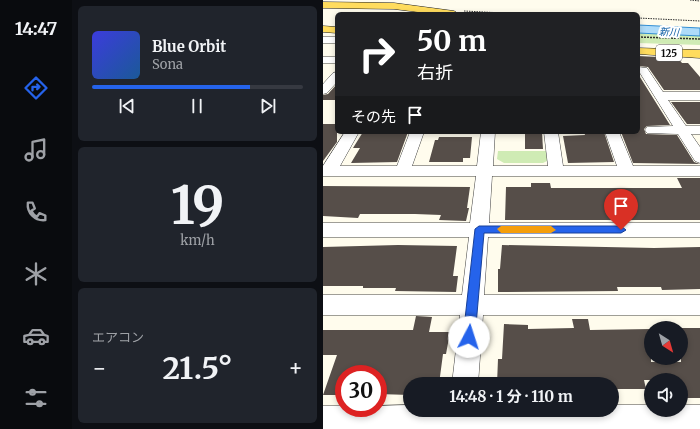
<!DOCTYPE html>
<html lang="ja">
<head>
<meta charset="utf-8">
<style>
	:root { --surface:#171b24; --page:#20242c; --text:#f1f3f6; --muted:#9ea1a6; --line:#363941; --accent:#2563eb }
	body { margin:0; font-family:Merriweather,"Noto Sans JP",serif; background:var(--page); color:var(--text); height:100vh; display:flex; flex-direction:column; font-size:15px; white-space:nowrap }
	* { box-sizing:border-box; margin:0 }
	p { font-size:13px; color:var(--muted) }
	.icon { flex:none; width:22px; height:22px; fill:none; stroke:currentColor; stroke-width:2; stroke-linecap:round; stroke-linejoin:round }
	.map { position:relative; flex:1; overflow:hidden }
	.side { display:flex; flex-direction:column; gap:6px; padding:6px; background:#0d0f14; width:251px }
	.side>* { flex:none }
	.banner { position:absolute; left:12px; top:12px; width:305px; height:122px; border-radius:6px; box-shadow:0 2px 6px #0003; background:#202124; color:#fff; overflow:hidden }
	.needle { width:26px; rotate:143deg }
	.controls { position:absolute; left:321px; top:321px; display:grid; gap:8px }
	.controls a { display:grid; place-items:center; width:44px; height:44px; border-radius:50%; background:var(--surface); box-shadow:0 2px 6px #0003; font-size:20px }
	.speed { position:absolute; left:12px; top:365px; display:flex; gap:8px; font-size:20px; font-weight:700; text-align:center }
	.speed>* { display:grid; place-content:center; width:52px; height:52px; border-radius:50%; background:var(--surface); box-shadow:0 2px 6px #0003; line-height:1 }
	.speed .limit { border:6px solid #d22; background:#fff; color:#111 }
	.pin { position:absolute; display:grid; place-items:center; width:34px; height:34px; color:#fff; margin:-41px -17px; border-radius:50% 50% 50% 0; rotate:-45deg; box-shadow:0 0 4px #0007 }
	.pin .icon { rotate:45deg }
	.me { position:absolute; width:44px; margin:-22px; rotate:5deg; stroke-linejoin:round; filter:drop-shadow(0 0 3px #0008) }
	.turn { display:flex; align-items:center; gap:14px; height:84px; padding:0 16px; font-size:18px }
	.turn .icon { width:52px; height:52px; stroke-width:2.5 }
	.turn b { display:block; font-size:28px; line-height:34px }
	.then { display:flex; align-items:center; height:38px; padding:0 16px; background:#0003; gap:8px; font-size:15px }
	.big { font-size:30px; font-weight:700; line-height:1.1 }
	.side .widget { flex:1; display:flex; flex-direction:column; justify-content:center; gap:6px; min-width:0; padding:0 14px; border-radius:6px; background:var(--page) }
	.side .dial { align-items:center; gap:0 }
	.dial b { font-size:52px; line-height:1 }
	.song { display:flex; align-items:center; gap:12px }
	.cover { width:48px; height:48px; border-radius:6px; background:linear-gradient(135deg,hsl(240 70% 55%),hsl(210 70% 35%)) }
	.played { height:4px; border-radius:2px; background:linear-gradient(90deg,var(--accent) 75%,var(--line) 75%) }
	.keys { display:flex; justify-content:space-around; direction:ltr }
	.heat { display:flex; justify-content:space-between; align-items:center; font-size:22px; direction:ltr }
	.trip { position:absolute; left:80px; top:377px; width:216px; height:40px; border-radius:20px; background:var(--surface); box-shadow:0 2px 6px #0003; font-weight:700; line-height:40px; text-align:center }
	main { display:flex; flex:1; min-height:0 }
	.menu { display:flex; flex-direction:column; width:72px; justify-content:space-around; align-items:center; background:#090b0e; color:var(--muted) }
	.menu .icon { width:28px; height:28px }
	.menu .current { color:var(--accent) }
	.menu b { font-size:18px; color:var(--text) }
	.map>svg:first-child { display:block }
	.green { fill:#cfebb4 }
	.water { fill:#aedbf9; stroke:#328ed4 }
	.building { fill:#564e49 }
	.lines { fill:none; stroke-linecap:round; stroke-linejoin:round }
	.minor-casing { stroke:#404040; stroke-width:1 }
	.primary-casing { stroke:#1e1e1e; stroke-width:1 }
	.path-far1 { stroke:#2f2f2f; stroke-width:1; stroke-dasharray:1.5 1; stroke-linecap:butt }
	.path { stroke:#2f2f2f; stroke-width:1.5; stroke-dasharray:2 1; stroke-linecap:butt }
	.minor { fill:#fff; fill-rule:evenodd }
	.primary { fill:#ffdc5d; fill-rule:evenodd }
	.route { fill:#2563eb; stroke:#184099 }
	.slow { fill:#f59e0b }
	.labels { text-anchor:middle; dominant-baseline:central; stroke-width:4; stroke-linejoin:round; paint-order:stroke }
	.far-water-label { font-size:10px; font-style:italic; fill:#105fa5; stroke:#fff }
	.shield { fill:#fff; stroke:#565656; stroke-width:1 }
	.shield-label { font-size:10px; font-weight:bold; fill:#0d0d0d }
</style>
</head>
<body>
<main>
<nav class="menu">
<b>14:47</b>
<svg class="icon current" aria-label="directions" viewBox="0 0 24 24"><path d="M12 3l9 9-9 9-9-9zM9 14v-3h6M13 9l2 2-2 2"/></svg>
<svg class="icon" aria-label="music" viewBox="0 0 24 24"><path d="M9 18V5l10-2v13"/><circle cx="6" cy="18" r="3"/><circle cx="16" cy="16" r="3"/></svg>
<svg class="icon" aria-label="phone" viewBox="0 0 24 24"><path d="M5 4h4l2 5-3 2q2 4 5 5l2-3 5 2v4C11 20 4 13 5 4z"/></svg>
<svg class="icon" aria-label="climate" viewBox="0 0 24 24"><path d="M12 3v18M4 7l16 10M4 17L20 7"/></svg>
<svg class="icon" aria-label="car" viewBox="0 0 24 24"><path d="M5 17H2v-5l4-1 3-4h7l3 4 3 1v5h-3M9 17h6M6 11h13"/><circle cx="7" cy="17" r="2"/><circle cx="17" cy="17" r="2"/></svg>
<svg class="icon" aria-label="filters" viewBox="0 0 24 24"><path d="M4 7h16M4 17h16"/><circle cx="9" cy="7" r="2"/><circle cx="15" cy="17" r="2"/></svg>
</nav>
<section class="side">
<div class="widget">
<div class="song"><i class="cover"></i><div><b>Blue Orbit</b><p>Sona</p></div></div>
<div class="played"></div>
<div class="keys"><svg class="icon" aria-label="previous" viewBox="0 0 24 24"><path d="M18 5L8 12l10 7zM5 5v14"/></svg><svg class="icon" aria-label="pause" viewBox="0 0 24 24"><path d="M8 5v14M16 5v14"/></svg><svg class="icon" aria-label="next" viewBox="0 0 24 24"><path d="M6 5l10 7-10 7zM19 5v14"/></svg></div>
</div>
<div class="widget dial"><b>19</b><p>km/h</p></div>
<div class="widget"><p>エアコン</p>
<div class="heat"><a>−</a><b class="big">21.5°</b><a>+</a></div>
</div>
</section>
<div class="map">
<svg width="377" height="429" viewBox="0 0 377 429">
	<rect width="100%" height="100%" fill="#fffced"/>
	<g class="green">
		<polygon points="315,32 377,34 377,45 315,43"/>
		<polygon points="175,151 223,151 224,161 220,163 181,163 174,159"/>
	</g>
	<polygon class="water" points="315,25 377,28 377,36 315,33"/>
	<g class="building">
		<polygon points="315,56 355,58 359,63 365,63 377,77 377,90 341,90 325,67 315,66"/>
		<polygon points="315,74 347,125 324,126 321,129 323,134 354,135 371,162 377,164 310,163 298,132 315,132"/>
		<polygon points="14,84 14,100 0,100 0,95 5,94"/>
		<polygon points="348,102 377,102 377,124 364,124"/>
		<polygon points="0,124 14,124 14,142 0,161"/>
		<polygon points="40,132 85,132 74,162 28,163 37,148 30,148"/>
		<polygon points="202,132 219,132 220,149 202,149"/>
		<polygon points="261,132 281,132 291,162 245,163 240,136 262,135"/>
		<polygon points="116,137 149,137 147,158 140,158 140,162 106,162 112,140 115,140"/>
		<polygon points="354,178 377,178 377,220 182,220 183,187 208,187 208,183 227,183 228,188 359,188"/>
		<polygon points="0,186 147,187 144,208 146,208 143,221 116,220 118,215 92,214 37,214 35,218 0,216"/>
		<polygon points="75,245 134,246 130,276 135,276 133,292 72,291 73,288 40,288 40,286 0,286 0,247"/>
		<polygon points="179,245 331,248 377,247 377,289 339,290 338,287 294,287 295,291 175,292 175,269 177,269"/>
		<polygon points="93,316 109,317 106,332 127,332 123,354 120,354 116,384 87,384 87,395 55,394 55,374 21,374 21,395 0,395 14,355 0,355 0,330 90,330"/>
		<polygon points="249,319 265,319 267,330 328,329 328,362 358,362 358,328 377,328 377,398 358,398 358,380 321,380 323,389 289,389 289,384 174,384 175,359 179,359 181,324 205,325 205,329 251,328"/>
	</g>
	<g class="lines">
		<defs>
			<g id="minor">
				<rect x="0" y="37" width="14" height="6"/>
				<rect x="0" y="57" width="14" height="6"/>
				<polygon points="315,67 324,68 340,92 377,92 377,100 345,100 363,126 377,126 377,134 368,134 377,147 377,163 372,161 355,134 324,133 322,130 324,127 350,126 317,73 315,73"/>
				<polygon points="14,72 14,82 4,93 0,94 0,84 10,73"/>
				<polygon points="22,132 36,132 17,166 74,166 87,132 101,132 89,166 154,166 158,132 172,132 170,166 225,166 221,132 235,132 240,166 294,166 282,132 296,132 310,166 377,166 377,176 169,176 166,223 377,223 377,237 165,237 161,295 377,295 377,315 160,315 155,384 129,384 137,315 0,315 0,295 139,295 146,237 0,237 0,223 147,223 153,176 0,176 0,166"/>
				<polygon points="87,405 87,410 289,410 289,405 328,405 328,410 358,410 358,405 377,405 377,429 0,429 0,406 21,406 21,408 55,408 55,406"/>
			</g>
			<g id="primary">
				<polygon points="0,2 71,3 131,11 136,14 111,14 71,9 0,8"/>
				<polygon points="0,26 14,27 14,33 0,32"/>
				<polygon points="315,48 377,50 377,58 315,54"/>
			</g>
		</defs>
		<use href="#minor" class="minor-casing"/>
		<use href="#primary" class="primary-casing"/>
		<g class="path-far1">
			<polyline points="367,0 377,1"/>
			<polyline points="141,11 199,14"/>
			<polyline points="315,18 377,21"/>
		</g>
		<polyline class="path" points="315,37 377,39"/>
		<use href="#minor" class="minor"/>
		<use href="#primary" class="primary"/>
	</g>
	<polygon class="route" points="156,226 298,226 303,230 298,233 161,233 152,337 150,341 146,342 142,341 140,337 152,229"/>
	<polygon class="slow" points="178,226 228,226 233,230 228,233 178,233 174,229"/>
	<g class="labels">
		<g class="far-water-label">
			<text transform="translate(346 32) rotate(3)">新川</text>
		</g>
		<rect class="shield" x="333" y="45" width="26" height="16" rx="3"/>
		<g class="shield-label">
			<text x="346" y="53">125</text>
		</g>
	</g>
</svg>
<div class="controls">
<a><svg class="needle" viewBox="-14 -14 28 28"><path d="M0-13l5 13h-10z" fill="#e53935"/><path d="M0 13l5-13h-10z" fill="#9ea1a6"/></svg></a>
<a><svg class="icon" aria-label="sound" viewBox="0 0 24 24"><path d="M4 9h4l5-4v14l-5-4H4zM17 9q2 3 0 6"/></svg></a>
</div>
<div class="speed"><div class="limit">30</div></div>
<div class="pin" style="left:298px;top:230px;background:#d93025"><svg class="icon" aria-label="arrive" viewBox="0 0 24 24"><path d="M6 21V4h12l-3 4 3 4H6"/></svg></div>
<svg class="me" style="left:146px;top:337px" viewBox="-20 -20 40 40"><circle r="19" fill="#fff"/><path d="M0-13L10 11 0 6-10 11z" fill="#2563eb"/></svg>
<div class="trip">14:48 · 1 分 · 110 m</div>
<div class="banner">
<div class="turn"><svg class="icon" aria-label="right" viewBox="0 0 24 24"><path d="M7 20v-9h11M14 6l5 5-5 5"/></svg><div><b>50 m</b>右折</div></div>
<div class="then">その先<svg class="icon" aria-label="arrive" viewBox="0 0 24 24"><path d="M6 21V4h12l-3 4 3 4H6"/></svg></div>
</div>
</div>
</main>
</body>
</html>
